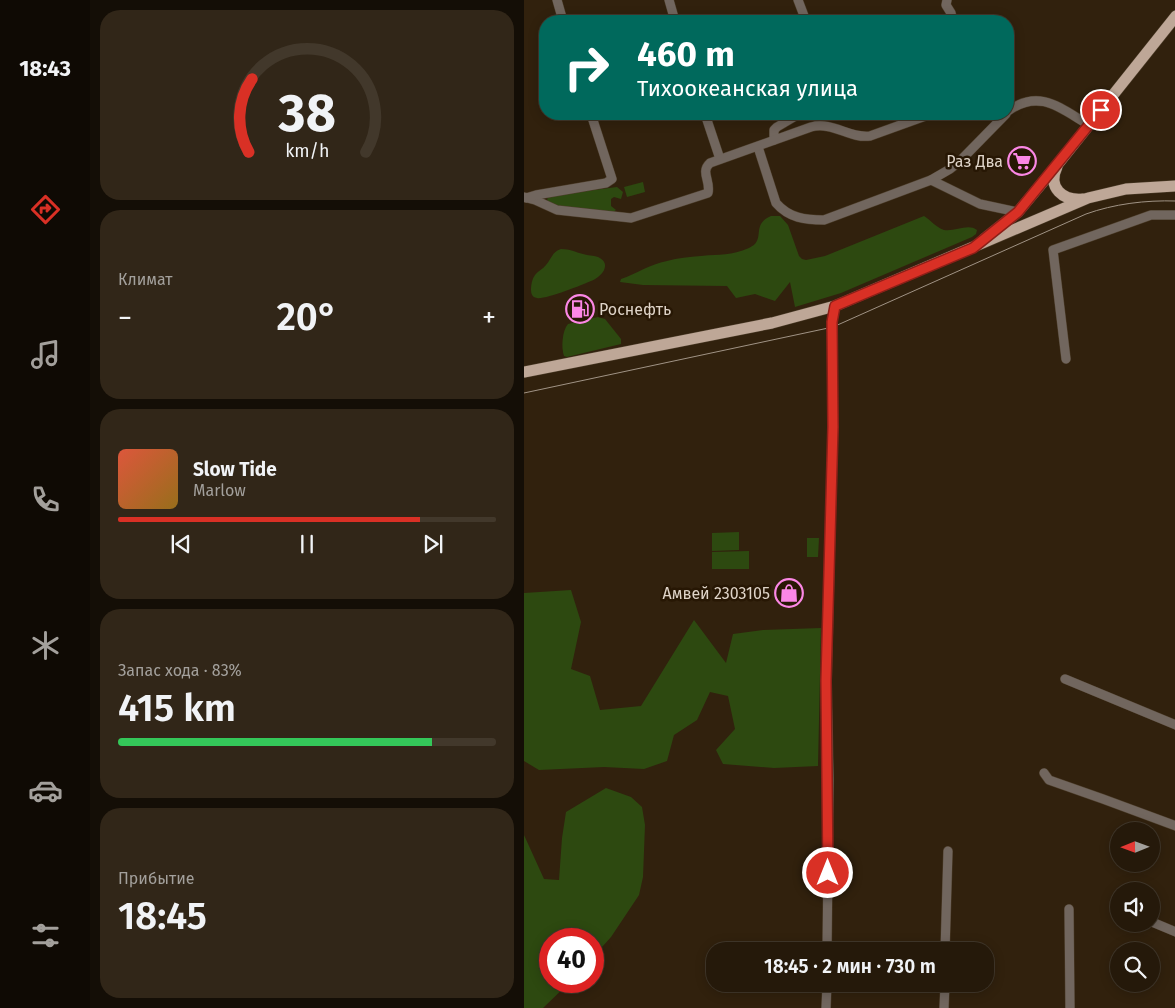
<!DOCTYPE html>
<html lang="ru">
<head>
<meta charset="utf-8">
<style>
	:root { --surface:#25190a; --page:#312618; --text:#f1f3f6; --muted:#a3a09c; --line:#42382b; --accent:#d93025 }
	body { margin:0; font-family:"Fira Sans",sans-serif; background:var(--page); color:var(--text); height:100vh; display:flex; flex-direction:column; font-size:19px; white-space:nowrap }
	* { box-sizing:border-box; margin:0 }
	p { font-size:16px; color:var(--muted) }
	.icon { flex:none; width:28px; height:28px; fill:none; stroke:currentColor; stroke-width:2; stroke-linecap:round; stroke-linejoin:round }
	.map { position:relative; flex:1; overflow:hidden }
	.side { display:flex; flex-direction:column; gap:10px; padding:10px; background:#140e06; width:434px }
	.side>* { flex:none }
	.banner { position:absolute; left:15px; top:15px; width:475px; height:105px; border-radius:20px; box-shadow:0 2px 12px #0003,0 0 0 1px var(--line); background:#00695c; color:#fff; overflow:hidden }
	.needle { width:32px; rotate:269deg }
	.fabs { position:absolute; left:586px; top:822px; display:grid; gap:10px }
	.fabs a { display:grid; place-items:center; width:50px; height:50px; border-radius:50%; background:var(--surface); box-shadow:0 2px 12px #0003,0 0 0 1px var(--line); font-size:25px }
	.speed { position:absolute; left:15px; top:928px; display:flex; gap:10px; font-size:25px; font-weight:700; text-align:center }
	.speed>* { display:grid; place-content:center; width:65px; height:65px; border-radius:50%; background:var(--surface); box-shadow:0 2px 12px #0003,0 0 0 1px var(--line); line-height:1 }
	.speed .limit { border:8px solid #d22; background:#fff; color:#111 }
	.pin { position:absolute; display:grid; place-items:center; width:42px; height:42px; color:#fff; margin:-21px; border:2px solid #fff; border-radius:50%; box-shadow:0 1px 5px #0007 }
	.me { position:absolute; width:55px; margin:-28px; rotate:0deg; stroke-linejoin:round; filter:drop-shadow(0 0 4px #0008) }
	.turn { display:flex; align-items:center; gap:18px; height:105px; padding:0 15px; font-size:22px }
	.turn .icon { width:65px; height:65px; stroke-width:2.5 }
	.turn b { display:block; font-size:35px; line-height:42px }
	.big { font-size:38px; font-weight:600; line-height:1.1 }
	.side .tile { flex:1; display:flex; flex-direction:column; justify-content:center; gap:8px; min-width:0; padding:0 18px; border-radius:20px; background:var(--page) }
	.side .dial { align-items:center; gap:0 }
	.dial svg { height:130px; overflow:visible; fill:none; stroke:var(--line); stroke-width:7; stroke-linecap:round; text-anchor:middle }
	.dial text { fill:var(--text); stroke:none }
	.song { display:flex; align-items:center; gap:15px }
	.cover { width:60px; height:60px; border-radius:8px; background:linear-gradient(135deg,hsl(10 70% 55%),hsl(40 70% 35%)) }
	.played { height:5px; border-radius:2px; background:linear-gradient(90deg,var(--accent) 80%,var(--line) 80%) }
	.keys { display:flex; justify-content:space-around; direction:ltr }
	.heat { display:flex; justify-content:space-between; align-items:center; font-size:28px; direction:ltr }
	.charge { height:8px; border-radius:4px; background:linear-gradient(90deg,#34c759 83%,var(--line) 0) }
	.trip { position:absolute; left:182px; top:942px; width:288px; height:50px; border-radius:20px; background:var(--surface); box-shadow:0 2px 12px #0003,0 0 0 1px var(--line); font-weight:600; line-height:50px; text-align:center }
	main { display:flex; flex:1; min-height:0 }
	.dock { display:flex; flex-direction:column; width:90px; justify-content:space-around; align-items:center; background:#0f0a04; color:var(--muted) }
	.dock .icon { width:35px; height:35px }
	.dock .on { color:var(--accent) }
	.dock b { font-size:22px; color:var(--text) }
	.map>svg:first-child { display:block }
	.green { fill:#2d4910 }
	.lines { fill:none; stroke-linecap:round; stroke-linejoin:round }
	.minor-casing { stroke:#4d3e2b; stroke-width:10 }
	.major-casing { stroke:#4d3e2b; stroke-width:12 }
	.minor { stroke:#71665e; stroke-width:9 }
	.major { stroke:#bea797; stroke-width:11 }
	.tram { stroke:#a09385; stroke-width:1 }
	.route-casing { stroke:#8d1f18; stroke-width:12 }
	.route { stroke:#d93025; stroke-width:9 }
	.labels { text-anchor:middle; dominant-baseline:central; stroke-width:5; stroke-linejoin:round; paint-order:stroke }
	.poi-label { font-size:16px; fill:#dfd4c8; stroke:#271704; text-anchor:end }
</style>
</head>
<body>
<main>
<nav class="dock">
<b>18:43</b>
<svg class="icon on" aria-label="directions" viewBox="0 0 24 24"><path d="M12 3l9 9-9 9-9-9zM9 14v-3h6M13 9l2 2-2 2"/></svg>
<svg class="icon" aria-label="music" viewBox="0 0 24 24"><path d="M9 18V5l10-2v13"/><circle cx="6" cy="18" r="3"/><circle cx="16" cy="16" r="3"/></svg>
<svg class="icon" aria-label="phone" viewBox="0 0 24 24"><path d="M5 4h4l2 5-3 2q2 4 5 5l2-3 5 2v4C11 20 4 13 5 4z"/></svg>
<svg class="icon" aria-label="climate" viewBox="0 0 24 24"><path d="M12 3v18M4 7l16 10M4 17L20 7"/></svg>
<svg class="icon" aria-label="car" viewBox="0 0 24 24"><path d="M5 17H2v-5l4-1 3-4h7l3 4 3 1v5h-3M9 17h6M6 11h13"/><circle cx="7" cy="17" r="2"/><circle cx="17" cy="17" r="2"/></svg>
<svg class="icon" aria-label="filters" viewBox="0 0 24 24"><path d="M4 7h16M4 17h16"/><circle cx="9" cy="7" r="2"/><circle cx="15" cy="17" r="2"/></svg>
</nav>
<section class="side">
<div class="tile dial"><svg viewBox="0 0 100 80">
<path d="M14 69A42 42 0 1 1 86 69"/>
<path d="M14 69A42 42 0 0 1 16 24" stroke="#d93025"/>
<text x="50" y="56" font-size="32" font-weight="700">38</text>
<text x="50" y="72" font-size="11">km/h</text>
</svg></div>
<div class="tile"><p>Климат</p>
<div class="heat"><a>−</a><b class="big">20°</b><a>+</a></div>
</div>
<div class="tile">
<div class="song"><i class="cover"></i><div><b>Slow Tide</b><p>Marlow</p></div></div>
<div class="played"></div>
<div class="keys"><svg class="icon" aria-label="previous" viewBox="0 0 24 24"><path d="M18 5L8 12l10 7zM5 5v14"/></svg><svg class="icon" aria-label="pause" viewBox="0 0 24 24"><path d="M8 5v14M16 5v14"/></svg><svg class="icon" aria-label="next" viewBox="0 0 24 24"><path d="M6 5l10 7-10 7zM19 5v14"/></svg></div>
</div>
<div class="tile"><p>Запас хода · 83%</p><b class="big">415 km</b><div class="charge"></div></div>
<div class="tile"><p>Прибытие</p><b class="big">18:45</b></div>
</section>
<div class="map">
<svg width="652" height="1008" viewBox="0 0 652 1008">
	<rect width="100%" height="100%" fill="#31210d"/>
	<g class="green">
		<polygon points="119,182 121,192 103,197 100,187"/>
		<polygon points="93,187 99,192 97,199 90,197 87,199 87,206 92,210 89,212 41,209 23,201 24,196"/>
		<path d="M 247,216 L 256,216 L 264,225 L 275,256 L 278,259 L 282,260 L 301,256 L 400,216 C 407,220 411,227 420,230 C 431,232 444,223 453,230 L 452,234 L 448,237 L 317,293 L 271,307 L 266,282 L 251,301 L 231,294 L 212,298 L 203,286 L 119,285 L 96,282 L 97,279 C 112,274 126,264 143,261 C 154,258 165,257 177,256 C 196,254 207,256 225,248 C 243,240 226,225 247,216 Z"/>
		<path d="M 37,249 C 46,249 51,252 59,254 C 64,256 69,255 74,257 C 89,264 77,277 67,281 C 58,285 20,300 13,298 C 8,297 7,294 7,289 C 7,285 8,279 11,275 C 14,271 19,269 22,265 C 28,258 28,252 37,249 Z"/>
		<path d="M 74,317 L 81,319 L 97,339 L 97,344 L 43,357 L 40,356 C 37,348 38,331 44,324 Z"/>
		<polygon points="215,532 215,550 188,551 188,533"/>
		<polygon points="283,538 295,538 294,557 283,557"/>
		<polygon points="225,551 225,569 188,569 188,552"/>
		<polygon points="47,590 57,622 47,669 66,676 76,710 117,706 170,620 202,663 209,634 239,630 297,628 294,766 250,768 199,764 192,750 211,729 204,696 186,692 173,720 150,735 143,761 120,769 80,767 15,770 0,761 0,593"/>
		<polygon points="82,788 107,797 118,807 121,825 119,877 115,895 87,937 69,957 69,939 26,939 26,981 47,981 19,1008 0,1008 0,795 0,835 20,879 35,880 38,838 42,812"/>
	</g>
	<g class="lines">
		<defs>
			<g id="minor">
				<polyline points="33,0 39,21"/>
				<polyline points="145,0 151,21"/>
				<polyline points="274,0 282,21"/>
				<polyline points="423,0 422,5 427,13 429,21"/>
				<path d="M 484,111 C 516,88 537,109 565,125"/>
				<polyline points="181,114 196,159"/>
				<polyline points="250,140 250,130 253,127 275,114"/>
				<path d="M 234,147 L 252,203 C 265,218 281,220 300,220 L 407,180 L 426,169 L 435,162 L 482,114"/>
				<polyline points="407,180 456,204 494,212"/>
				<path d="M 0,197 L 11,200 L 33,210 L 107,218 L 184,193 C 187,181 176,172 186,163 L 287,127 C 308,121 326,139 346,136 L 407,114"/>
				<polyline points="2,198 12,195 82,183 88,179 67,114"/>
				<polyline points="542,359 529,250 627,215 652,215"/>
				<polyline points="541,679 652,725"/>
				<polyline points="520,773 525,780 579,799 652,826"/>
				<polyline points="545,909 546,1008"/>
				<polyline points="628,922 652,932"/>
				<polyline points="303,951 305,780 303,681 309,427 308,322 311,306"/>
				<polyline points="421,951 424,851"/>
				<polyline points="302,1008 303,984"/>
				<polyline points="420,1008 421,984"/>
			</g>
			<g id="major">
				<path d="M 533,167 C 523,188 539,201 559,199"/>
				<polyline points="460,239 494,212 534,164 652,16"/>
				<polyline points="0,372 248,323 311,306 564,198 602,189 652,186"/>
			</g>
		</defs>
		<use href="#minor" class="minor-casing"/>
		<use href="#major" class="major-casing"/>
		<use href="#minor" class="minor"/>
		<use href="#major" class="major"/>
		<path class="tram" d="M 0,393 L 309,327 L 562,214 C 590,204 621,200 652,201"/>
	</g>
	<g class="lines">
		<defs>
			<polyline id="route" points="304,873 302,681 309,427 308,322 311,306 449,248 494,212 577,110"/>
		</defs>
		<use href="#route" class="route-casing"/>
		<use href="#route" class="route"/>
	</g>
	<defs>
		<symbol id="supermarket-ring" viewBox="-11 -11 22 22"><circle r="9.5" fill="#271704" stroke="#fb87e5" stroke-width="1.5"/><path d="M-6-5.5h2.5l.6 2H6L4.5 2H-2.5L-4.4-4H-6ZM-1.5 3.2a1.3 1.3 0 1 0 .1 0ZM3 3.2a1.3 1.3 0 1 0 .1 0Z" fill="#fb87e5"/></symbol>
		<symbol id="fuel-ring" viewBox="-11 -11 22 22"><circle r="9.5" fill="#271704" stroke="#fb87e5" stroke-width="1.5"/><path d="M-5.5-6h7V0h2V4h1.3V-2.5L3-4.5l.8-.8L6-3V5H2.5V1h-1V6h-7ZM-4.2-4.7v3.2H.2V-4.7Z" fill="#fb87e5"/></symbol>
		<symbol id="shop-ring" viewBox="-11 -11 22 22"><circle r="9.5" fill="#271704" stroke="#fb87e5" stroke-width="1.5"/><path d="M-5-2.5h2.3a2.7 3.5 0 0 1 5.4 0H5L5.5 6h-11ZM-1.5-2.5h3a1.5 2.3 0 0 0-3 0Z" fill="#fb87e5"/></symbol>
	</defs>
	<g fill-rule="evenodd">
		<use href="#supermarket-ring" x="482" y="145" width="32" height="32"/>
		<use href="#fuel-ring" x="40" y="293" width="32" height="32"/>
		<use href="#shop-ring" x="249" y="577" width="32" height="32"/>
	</g>
	<g class="labels">
		<g class="poi-label">
			<text x="479" y="161">Раз Два</text>
			<text x="75" y="309" text-anchor="start">Роснефть</text>
			<text x="246" y="593">Амвей 2303105</text>
		</g>
	</g>
</svg>
<div class="fabs">
<a><svg class="needle" viewBox="-14 -14 28 28"><path d="M0-13l5 13h-10z" fill="#e53935"/><path d="M0 13l5-13h-10z" fill="#a3a09c"/></svg></a>
<a><svg class="icon" aria-label="sound" viewBox="0 0 24 24"><path d="M4 9h4l5-4v14l-5-4H4zM17 9q2 3 0 6"/></svg></a>
<a><svg class="icon" aria-label="search" viewBox="0 0 24 24"><circle cx="10" cy="10" r="6"/><path d="M15 15l6 6"/></svg></a>
</div>
<div class="speed"><div class="limit">40</div></div>
<div class="pin" style="left:577px;top:110px;background:#d93025"><svg class="icon" aria-label="arrive" viewBox="0 0 24 24"><path d="M6 21V4h12l-3 4 3 4H6"/></svg></div>
<svg class="me" style="left:304px;top:873px" viewBox="-20 -20 40 40"><circle r="17" fill="#d93025" stroke="#fff" stroke-width="3"/><path d="M0-11L8 9 0 5-8 9z" fill="#fff"/></svg>
<div class="trip">18:45 · 2 мин · 730 m</div>
<div class="banner">
<div class="turn"><svg class="icon" aria-label="right" viewBox="0 0 24 24"><path d="M7 20v-9h11M14 6l5 5-5 5"/></svg><div><b>460 m</b>Тихоокеанская улица</div></div>
</div>
</div>
</main>
</body>
</html>
